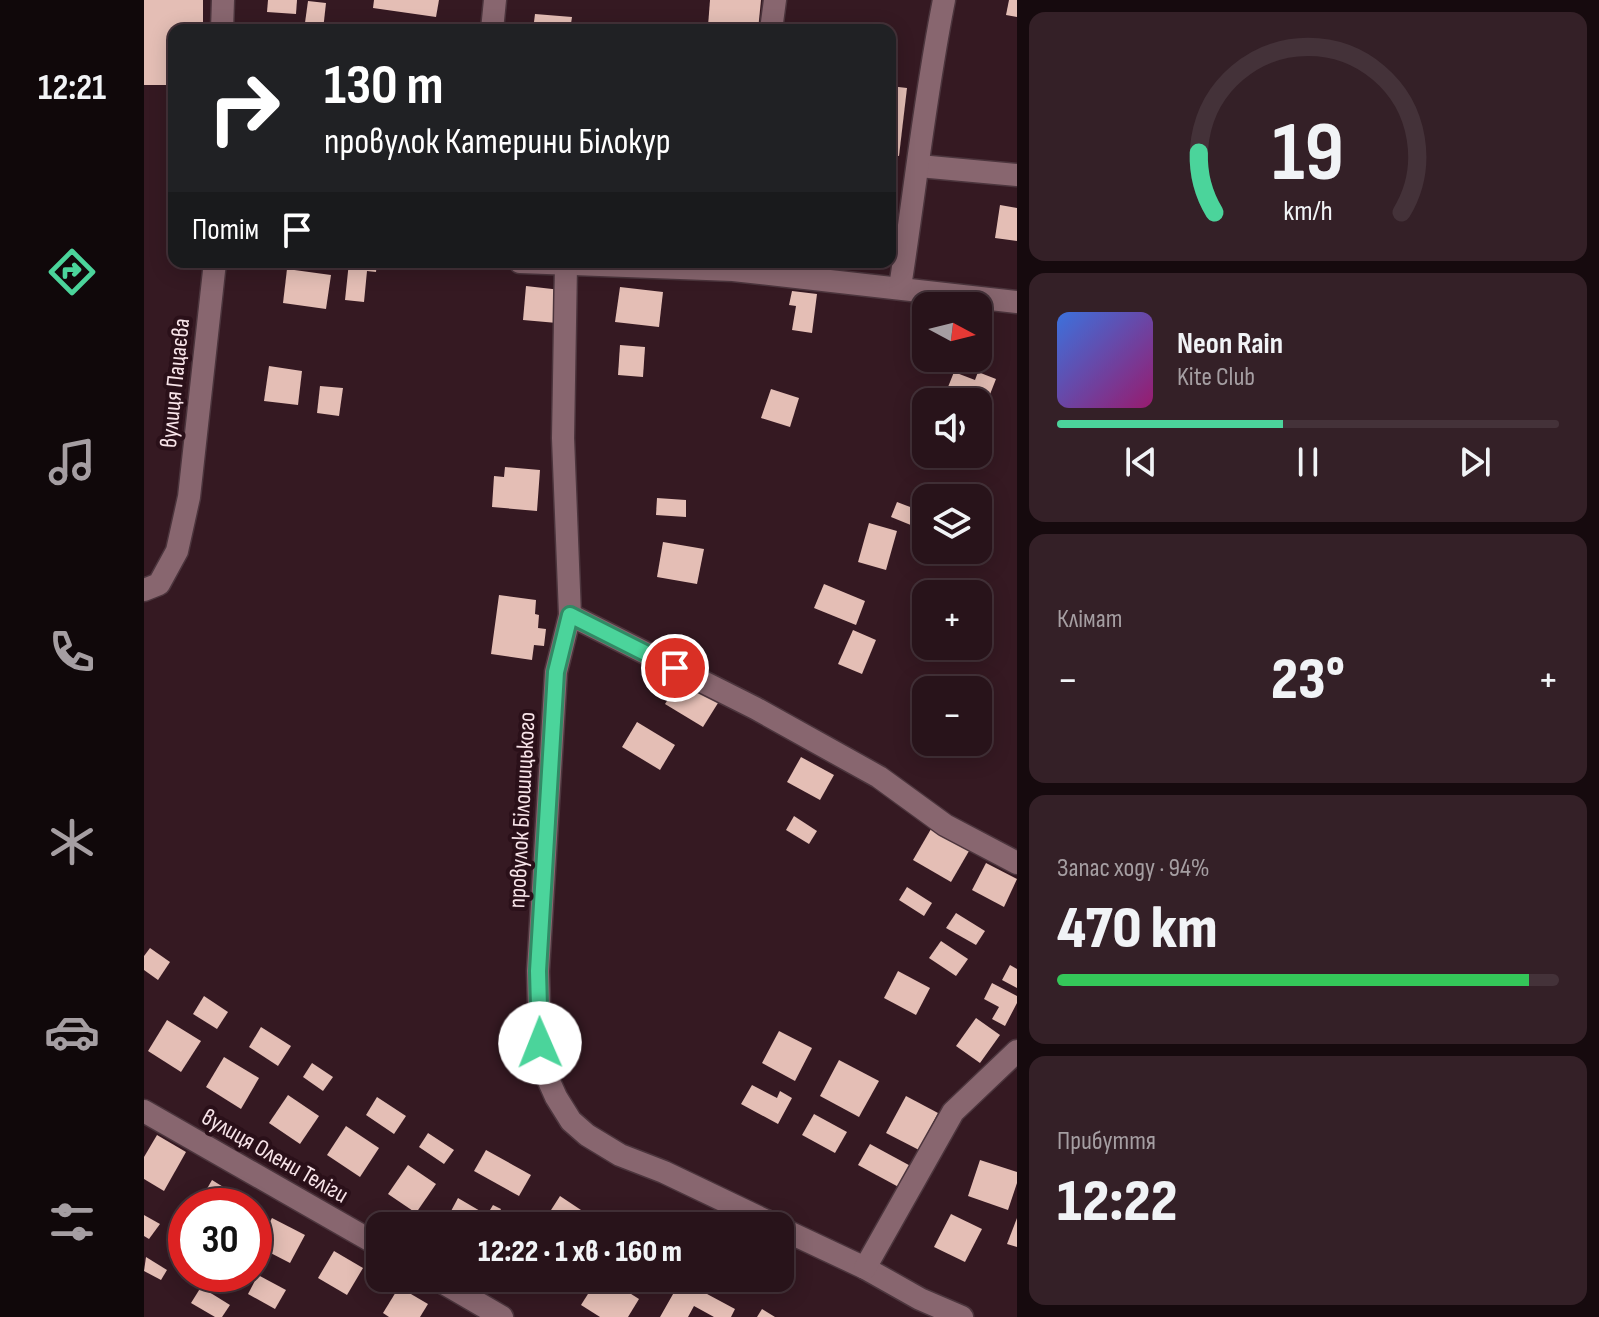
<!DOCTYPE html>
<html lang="uk">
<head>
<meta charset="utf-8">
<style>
	:root { --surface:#28131a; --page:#342027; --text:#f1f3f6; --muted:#a59ea2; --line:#443239; --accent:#4bd49b }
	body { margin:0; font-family:"Sofia Sans Condensed",sans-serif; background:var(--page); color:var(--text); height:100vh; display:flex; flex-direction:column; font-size:30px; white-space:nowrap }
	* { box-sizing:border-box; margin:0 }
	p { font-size:26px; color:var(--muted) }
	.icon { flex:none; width:44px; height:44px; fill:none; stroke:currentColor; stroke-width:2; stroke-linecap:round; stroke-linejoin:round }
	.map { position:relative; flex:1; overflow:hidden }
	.drawer { display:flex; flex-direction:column; gap:12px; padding:12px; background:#160a0e; width:582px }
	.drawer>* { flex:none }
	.hud { position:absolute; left:24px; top:24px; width:728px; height:244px; border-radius:16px; box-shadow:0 4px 20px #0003,0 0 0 2px var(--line); background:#202124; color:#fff; overflow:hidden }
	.needle { width:52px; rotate:97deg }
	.fabs { position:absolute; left:768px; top:292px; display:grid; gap:16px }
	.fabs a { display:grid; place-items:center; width:80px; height:80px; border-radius:16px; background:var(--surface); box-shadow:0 4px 20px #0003,0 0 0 2px var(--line); font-size:40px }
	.speed { position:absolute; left:24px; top:1188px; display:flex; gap:16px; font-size:40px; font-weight:700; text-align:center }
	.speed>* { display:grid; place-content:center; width:104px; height:104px; border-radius:50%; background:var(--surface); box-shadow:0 4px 20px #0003,0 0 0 2px var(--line); line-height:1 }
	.speed .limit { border:12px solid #d22; background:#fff; color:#111 }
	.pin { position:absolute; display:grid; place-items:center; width:68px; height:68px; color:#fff; margin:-34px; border:4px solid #fff; border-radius:50%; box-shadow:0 2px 8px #0007 }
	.me { position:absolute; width:88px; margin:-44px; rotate:359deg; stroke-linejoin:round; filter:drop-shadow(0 0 6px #0008) }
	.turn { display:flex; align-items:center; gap:28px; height:168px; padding:0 24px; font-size:36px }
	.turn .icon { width:104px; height:104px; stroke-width:2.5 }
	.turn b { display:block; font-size:56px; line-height:68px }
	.then { display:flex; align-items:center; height:76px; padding:0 24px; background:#0003; gap:16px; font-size:30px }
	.big { font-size:60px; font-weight:800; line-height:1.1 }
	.drawer .card { flex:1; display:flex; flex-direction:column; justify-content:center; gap:12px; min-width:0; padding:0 28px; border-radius:16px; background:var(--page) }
	.drawer .dial { align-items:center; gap:0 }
	.dial svg { height:208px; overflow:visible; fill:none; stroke:var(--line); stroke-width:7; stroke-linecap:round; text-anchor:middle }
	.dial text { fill:var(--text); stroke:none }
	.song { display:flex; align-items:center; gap:24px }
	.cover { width:96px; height:96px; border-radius:12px; background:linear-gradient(135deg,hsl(220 70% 55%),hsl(320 70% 35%)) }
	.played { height:8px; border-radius:4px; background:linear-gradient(90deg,var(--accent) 45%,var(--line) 45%) }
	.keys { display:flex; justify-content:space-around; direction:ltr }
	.heat { display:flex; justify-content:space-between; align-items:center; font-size:44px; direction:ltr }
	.charge { height:12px; border-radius:6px; background:linear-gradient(90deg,#34c759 94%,var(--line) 0) }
	.trip { position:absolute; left:222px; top:1212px; width:428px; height:80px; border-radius:16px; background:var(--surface); box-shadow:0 4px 20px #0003,0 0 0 2px var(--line); font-weight:800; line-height:80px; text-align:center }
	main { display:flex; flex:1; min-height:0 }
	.dock { display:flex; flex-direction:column; width:144px; justify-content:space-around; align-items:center; background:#10080a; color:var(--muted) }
	.dock .icon { width:56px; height:56px }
	.dock .selected { color:var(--accent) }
	.dock b { font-size:36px; color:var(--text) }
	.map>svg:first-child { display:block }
	.building { fill:#e4beb5 }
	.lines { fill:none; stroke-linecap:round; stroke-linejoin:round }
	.minor-casing { stroke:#4c353d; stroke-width:25 }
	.minor { stroke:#88666f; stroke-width:22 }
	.route-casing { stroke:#318a65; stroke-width:20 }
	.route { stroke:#4bd49b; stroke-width:14 }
	.labels { text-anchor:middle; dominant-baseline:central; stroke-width:8; stroke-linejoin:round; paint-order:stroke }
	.street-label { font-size:24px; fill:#f8e4e9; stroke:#2a1019 }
</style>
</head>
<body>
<main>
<nav class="dock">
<b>12:21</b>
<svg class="icon selected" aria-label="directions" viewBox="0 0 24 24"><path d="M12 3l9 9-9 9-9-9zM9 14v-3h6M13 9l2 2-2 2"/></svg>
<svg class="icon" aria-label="music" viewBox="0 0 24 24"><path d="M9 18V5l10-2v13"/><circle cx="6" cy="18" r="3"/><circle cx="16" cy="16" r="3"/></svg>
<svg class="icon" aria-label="phone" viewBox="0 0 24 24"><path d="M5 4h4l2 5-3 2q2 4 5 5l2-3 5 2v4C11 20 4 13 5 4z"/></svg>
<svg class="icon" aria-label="climate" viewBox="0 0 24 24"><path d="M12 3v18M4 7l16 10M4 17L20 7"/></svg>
<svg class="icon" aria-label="car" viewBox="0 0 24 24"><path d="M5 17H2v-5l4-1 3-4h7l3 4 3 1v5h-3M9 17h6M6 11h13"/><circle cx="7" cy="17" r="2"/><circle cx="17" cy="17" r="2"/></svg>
<svg class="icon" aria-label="filters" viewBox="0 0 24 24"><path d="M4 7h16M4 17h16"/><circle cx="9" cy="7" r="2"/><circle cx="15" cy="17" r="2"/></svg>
</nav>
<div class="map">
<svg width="873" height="1317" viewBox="0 0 873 1317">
	<rect width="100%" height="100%" fill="#351922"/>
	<g class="building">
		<polygon points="0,0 59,0 59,30 30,30 30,85 0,85"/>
		<polygon points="124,0 153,0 152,14 123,12"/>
		<polygon points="230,0 295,0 292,17 229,8"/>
		<polygon points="566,0 617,0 614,30 564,26"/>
		<polygon points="865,0 873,0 873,17 862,15"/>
		<polygon points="164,1 182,3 179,30 160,30"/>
		<polygon points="391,14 428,17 426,30 389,30"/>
		<polygon points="746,86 763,88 755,156 746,155"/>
		<polygon points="856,205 873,208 873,241 851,238"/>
		<polygon points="205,262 233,262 232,272 223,271 220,302 201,300"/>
		<polygon points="143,269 187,275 182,309 139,303"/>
		<polygon points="382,286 417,290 413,323 379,320"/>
		<polygon points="476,287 519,292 515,327 471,322"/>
		<polygon points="648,291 673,294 668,333 648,330 652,306 645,305"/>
		<polygon points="476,345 501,347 499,377 474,375"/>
		<polygon points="125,366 158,371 154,405 120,401"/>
		<polygon points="810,372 831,380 834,372 852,379 843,402 804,387"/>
		<polygon points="176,386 199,388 195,416 173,413"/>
		<polygon points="627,389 655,398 646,427 617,418"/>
		<polygon points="361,467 396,470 393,511 348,507 350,476 360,477"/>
		<polygon points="513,498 542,500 542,517 512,515"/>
		<polygon points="753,502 782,513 779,530 747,517"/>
		<polygon points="725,523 753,531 742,570 714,562"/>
		<polygon points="519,542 560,549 553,584 513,577"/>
		<polygon points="680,584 721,601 712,625 670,608"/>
		<polygon points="355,595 392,600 391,614 395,615 394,628 402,629 400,646 390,645 388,660 347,654"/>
		<polygon points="709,630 732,640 718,674 694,664"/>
		<polygon points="536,680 574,703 559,727 521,704"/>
		<polygon points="493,722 531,745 516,770 478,747"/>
		<polygon points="657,757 690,775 676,800 643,782"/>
		<polygon points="650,816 673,831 665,844 642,830"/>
		<polygon points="787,829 825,851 807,882 769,860"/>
		<polygon points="842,863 873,879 860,907 828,890"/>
		<polygon points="763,887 788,903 780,916 755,900"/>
		<polygon points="812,913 841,931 832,945 802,928"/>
		<polygon points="797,941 824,959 812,976 785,958"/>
		<polygon points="6,948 26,962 14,980 0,970 0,956"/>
		<polygon points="866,965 873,969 873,988 858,980"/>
		<polygon points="754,971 786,988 772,1015 740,998"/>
		<polygon points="848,983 873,996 873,1003 861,1026 848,1019 855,1007 840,999"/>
		<polygon points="60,996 84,1012 73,1029 49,1014"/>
		<polygon points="832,1018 856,1035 836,1063 812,1046"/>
		<polygon points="23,1020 57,1041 37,1072 4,1051"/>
		<polygon points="117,1027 147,1046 134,1066 105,1047"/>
		<polygon points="635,1031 668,1048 651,1081 618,1063"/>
		<polygon points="80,1057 115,1078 97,1109 62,1087"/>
		<polygon points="695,1060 735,1081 715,1117 676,1096"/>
		<polygon points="168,1063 189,1077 179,1091 159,1077"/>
		<polygon points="608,1085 633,1098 636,1091 648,1098 634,1124 597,1104"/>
		<polygon points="144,1095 175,1116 156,1144 125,1123"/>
		<polygon points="762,1096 794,1113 775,1150 742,1133"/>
		<polygon points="233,1097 262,1116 250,1134 222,1115"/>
		<polygon points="670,1114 703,1132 691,1153 658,1135"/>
		<polygon points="202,1126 235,1148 216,1177 183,1155"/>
		<polygon points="284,1133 310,1150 300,1164 275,1147"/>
		<polygon points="13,1135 42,1152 20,1191 0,1179 0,1157"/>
		<polygon points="726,1144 774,1170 762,1191 714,1165"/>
		<polygon points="342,1150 387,1175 375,1196 330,1171"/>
		<polygon points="836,1160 873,1172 873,1183 864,1210 824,1196"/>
		<polygon points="264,1165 292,1184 272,1213 244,1194"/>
		<polygon points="68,1180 97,1198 92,1206 53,1206"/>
		<polygon points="416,1196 443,1214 435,1226 422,1221 419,1226 407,1226 400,1221"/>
		<polygon points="314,1198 343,1215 349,1205 357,1209 348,1226 299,1226"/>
		<polygon points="807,1214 838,1229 821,1262 790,1247"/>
		<polygon points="0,1215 16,1224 5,1239 0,1236"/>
		<polygon points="128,1218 161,1235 146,1263 113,1246"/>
		<polygon points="873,1218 873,1247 863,1244"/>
		<polygon points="190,1251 219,1268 203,1295 174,1278"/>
		<polygon points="2,1257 23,1270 17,1280 0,1271"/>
		<polygon points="114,1275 142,1290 131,1309 104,1294"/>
		<polygon points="454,1278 462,1278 495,1299 484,1317 456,1317 437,1305"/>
		<polygon points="537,1280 591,1309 587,1317 570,1317 550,1306 544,1317 516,1317"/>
		<polygon points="57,1287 86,1305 78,1317 71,1317 47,1303"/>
		<polygon points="255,1287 284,1304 276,1317 245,1317 239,1313"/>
		<polygon points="618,1309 631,1317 613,1317"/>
	</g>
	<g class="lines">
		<defs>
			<g id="minor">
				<polyline points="78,30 79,0"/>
				<polyline points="348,30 351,0"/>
				<polyline points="627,30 631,0"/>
				<polyline points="775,166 873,175"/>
				<polyline points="376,262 589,270 873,302"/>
				<polyline points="422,265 419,438 426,615 412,672 394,971 396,1043 404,1079 412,1097 427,1121 443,1135 476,1155 520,1172 633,1226"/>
				<path d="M 756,287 C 771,191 781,95 800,0"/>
				<polyline points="0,590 15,584 33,551 45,497 71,262"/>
				<polyline points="426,615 611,708 735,777 801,825 873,863"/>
				<polyline points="0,1111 236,1246"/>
				<polyline points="636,1228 721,1268 776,1299 818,1317"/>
				<polyline points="721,1268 809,1112 873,1051"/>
				<polyline points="291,1278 358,1317"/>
			</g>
		</defs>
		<use href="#minor" class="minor-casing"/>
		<use href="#minor" class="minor"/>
	</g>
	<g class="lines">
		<defs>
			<polyline id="route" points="396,1043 394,971 412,672 426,615 531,668"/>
		</defs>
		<use href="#route" class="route-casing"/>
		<use href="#route" class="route"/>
	</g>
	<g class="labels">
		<g class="street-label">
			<text transform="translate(31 383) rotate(-84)">вулиця Пацаєва</text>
			<text transform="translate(378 810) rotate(-87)">провулок Білошицького</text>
			<text transform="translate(131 1156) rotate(30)">вулиця Олени Теліги</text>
		</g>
	</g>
</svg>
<div class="fabs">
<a><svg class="needle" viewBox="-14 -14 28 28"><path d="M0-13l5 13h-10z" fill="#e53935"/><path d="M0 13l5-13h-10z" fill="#a59ea2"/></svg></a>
<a><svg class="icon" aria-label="sound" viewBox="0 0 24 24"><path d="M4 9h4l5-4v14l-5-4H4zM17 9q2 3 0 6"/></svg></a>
<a><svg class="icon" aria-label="layers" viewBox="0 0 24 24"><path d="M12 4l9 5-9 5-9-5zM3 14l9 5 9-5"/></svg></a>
<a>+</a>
<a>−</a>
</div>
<div class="speed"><div class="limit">30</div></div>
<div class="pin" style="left:531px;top:668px;background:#d93025"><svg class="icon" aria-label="arrive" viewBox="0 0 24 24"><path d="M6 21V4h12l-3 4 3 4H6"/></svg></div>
<svg class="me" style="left:396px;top:1043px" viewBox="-20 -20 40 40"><circle r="19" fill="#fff"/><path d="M0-13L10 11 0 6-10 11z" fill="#4bd49b"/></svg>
<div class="trip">12:22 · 1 хв · 160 m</div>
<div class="hud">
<div class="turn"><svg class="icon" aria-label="right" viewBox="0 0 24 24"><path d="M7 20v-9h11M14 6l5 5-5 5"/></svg><div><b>130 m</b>провулок Катерини Білокур</div></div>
<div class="then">Потім<svg class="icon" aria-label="arrive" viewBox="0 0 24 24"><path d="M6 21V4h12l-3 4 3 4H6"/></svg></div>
</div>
</div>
<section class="drawer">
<div class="card dial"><svg viewBox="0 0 100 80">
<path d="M14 69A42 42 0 1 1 86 69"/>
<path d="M14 69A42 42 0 0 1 8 46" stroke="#4bd49b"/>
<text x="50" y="56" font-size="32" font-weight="700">19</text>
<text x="50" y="72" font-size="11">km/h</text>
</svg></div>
<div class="card">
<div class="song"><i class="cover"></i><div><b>Neon Rain</b><p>Kite Club</p></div></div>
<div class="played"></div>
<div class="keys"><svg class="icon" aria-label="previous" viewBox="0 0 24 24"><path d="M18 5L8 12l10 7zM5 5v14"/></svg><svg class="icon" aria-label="pause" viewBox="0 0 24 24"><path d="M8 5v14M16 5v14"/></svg><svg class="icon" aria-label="next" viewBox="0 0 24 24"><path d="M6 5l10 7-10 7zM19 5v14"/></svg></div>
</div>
<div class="card"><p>Клімат</p>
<div class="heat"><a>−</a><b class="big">23°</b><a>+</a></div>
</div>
<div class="card"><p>Запас ходу · 94%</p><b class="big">470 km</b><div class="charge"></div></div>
<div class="card"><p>Прибуття</p><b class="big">12:22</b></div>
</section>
</main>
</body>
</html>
